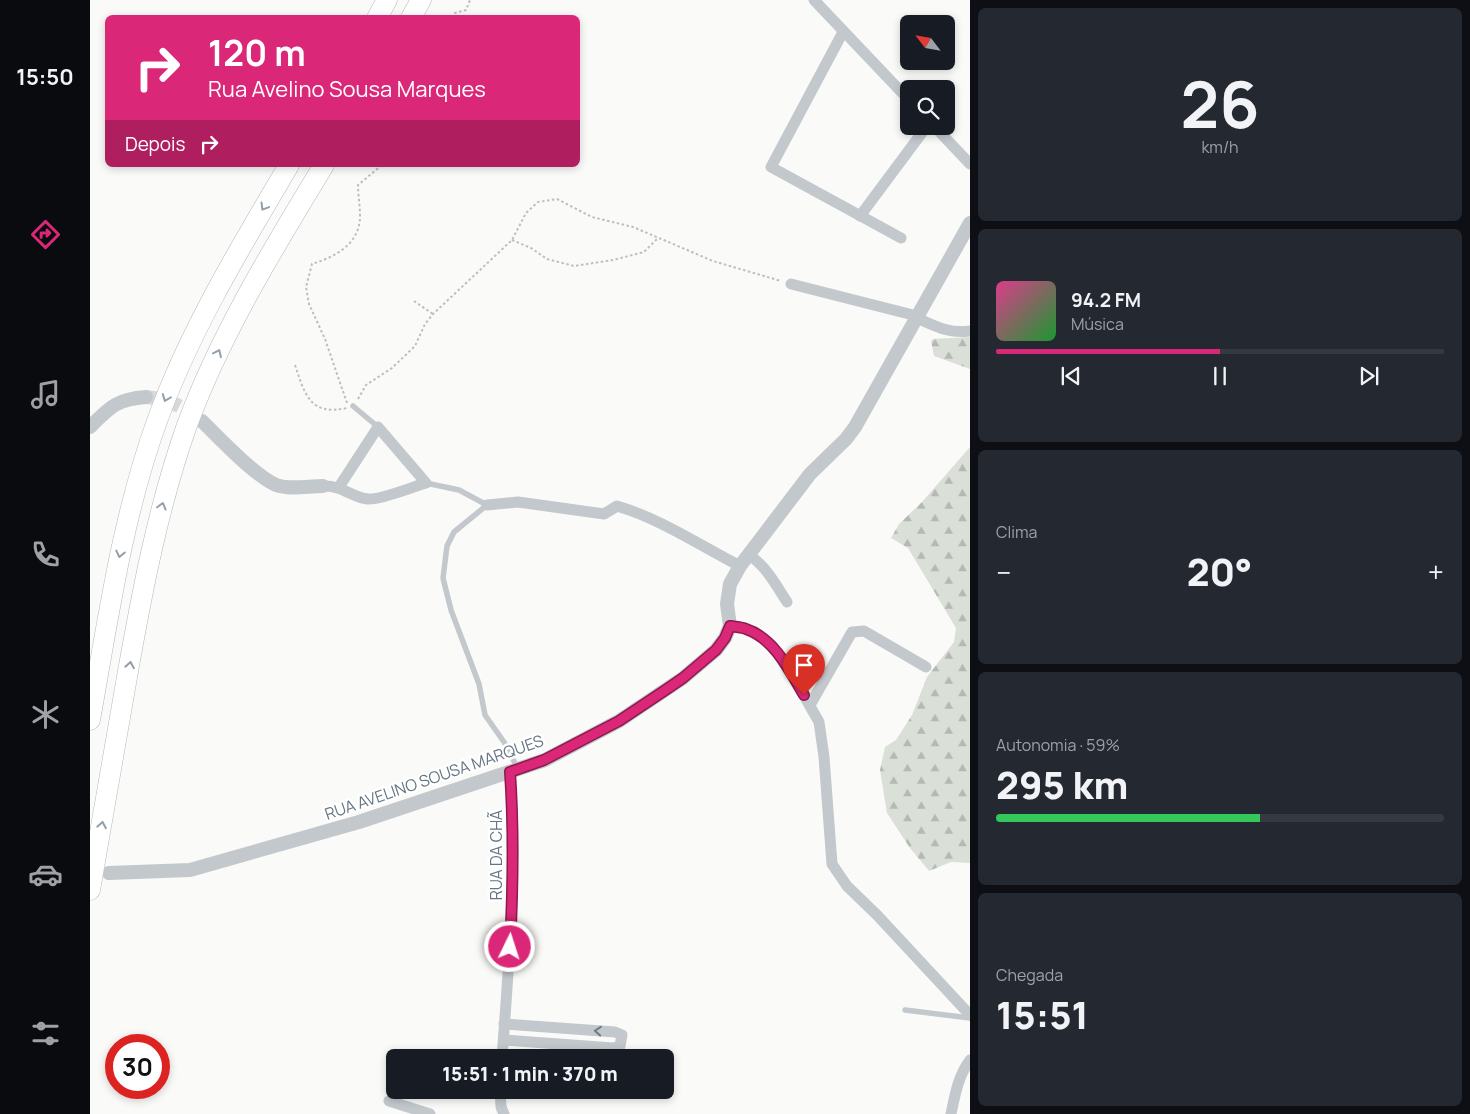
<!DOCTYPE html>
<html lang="pt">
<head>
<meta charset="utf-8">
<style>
	:root { --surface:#171b24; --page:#242831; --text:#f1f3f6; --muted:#9ea1a6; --line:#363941; --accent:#db2777 }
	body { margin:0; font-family:Manrope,sans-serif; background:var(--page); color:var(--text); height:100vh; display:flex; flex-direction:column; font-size:19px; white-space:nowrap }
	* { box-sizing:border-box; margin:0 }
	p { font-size:16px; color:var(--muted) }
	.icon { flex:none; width:28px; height:28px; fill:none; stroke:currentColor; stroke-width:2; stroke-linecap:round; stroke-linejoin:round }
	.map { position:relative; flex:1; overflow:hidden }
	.details { display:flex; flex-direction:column; gap:8px; padding:8px; background:#0d0f14; width:500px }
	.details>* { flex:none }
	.guide { position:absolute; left:15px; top:15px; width:475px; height:152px; border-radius:8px; box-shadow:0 2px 8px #0003; background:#db2777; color:#fff; overflow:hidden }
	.needle { width:32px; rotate:301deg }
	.fabs { position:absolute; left:810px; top:15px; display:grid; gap:10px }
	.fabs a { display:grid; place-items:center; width:55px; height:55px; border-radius:8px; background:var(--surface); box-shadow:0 2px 8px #0003; font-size:25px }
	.speed { position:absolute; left:15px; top:1034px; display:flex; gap:10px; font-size:25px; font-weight:700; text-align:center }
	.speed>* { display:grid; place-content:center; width:65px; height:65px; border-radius:50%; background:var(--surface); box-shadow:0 2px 8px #0003; line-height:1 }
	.speed .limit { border:8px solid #d22; background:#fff; color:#111 }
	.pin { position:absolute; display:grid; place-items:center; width:42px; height:42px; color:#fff; margin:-51px -21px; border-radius:50% 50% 50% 0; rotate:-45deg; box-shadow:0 0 5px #0007 }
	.pin .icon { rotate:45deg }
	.me { position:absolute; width:55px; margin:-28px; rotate:4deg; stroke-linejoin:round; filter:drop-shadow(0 0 4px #0008) }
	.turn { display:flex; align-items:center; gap:18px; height:105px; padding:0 20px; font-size:22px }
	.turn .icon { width:65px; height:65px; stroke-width:2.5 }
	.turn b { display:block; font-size:35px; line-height:42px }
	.then { display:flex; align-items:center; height:48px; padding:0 20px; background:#0003; gap:10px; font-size:19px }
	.big { font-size:38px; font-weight:800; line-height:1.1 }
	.details .card { flex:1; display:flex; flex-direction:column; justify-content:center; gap:8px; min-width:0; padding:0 18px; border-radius:8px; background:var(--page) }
	.details .dial { align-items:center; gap:0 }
	.dial b { font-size:65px; line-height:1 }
	.song { display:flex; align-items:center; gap:15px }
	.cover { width:60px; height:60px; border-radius:8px; background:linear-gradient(135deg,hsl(330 70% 55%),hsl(130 70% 35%)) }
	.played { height:5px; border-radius:2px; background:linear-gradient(90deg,var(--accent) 50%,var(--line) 50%) }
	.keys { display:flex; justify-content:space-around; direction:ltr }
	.heat { display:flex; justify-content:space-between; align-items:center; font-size:28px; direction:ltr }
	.charge { height:8px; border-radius:4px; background:linear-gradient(90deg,#34c759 59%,var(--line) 0) }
	.trip { position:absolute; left:296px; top:1049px; width:288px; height:50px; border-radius:8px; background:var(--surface); box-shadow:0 2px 8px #0003; font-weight:800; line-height:50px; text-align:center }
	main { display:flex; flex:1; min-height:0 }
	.tab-bar { display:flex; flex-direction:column; width:90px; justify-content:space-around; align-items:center; background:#090b0e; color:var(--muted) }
	.tab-bar .icon { width:35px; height:35px }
	.tab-bar .selected { color:var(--accent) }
	.tab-bar b { font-size:22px; color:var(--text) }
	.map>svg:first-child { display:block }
	.forest { fill:url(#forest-firs) }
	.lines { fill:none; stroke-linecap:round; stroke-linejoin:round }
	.tertiary-tunnel { stroke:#d5d9db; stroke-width:14; stroke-dasharray:14 7; stroke-linecap:butt }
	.motorway-casing { stroke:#b4b9bd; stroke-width:21 }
	.path { stroke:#bbbfc2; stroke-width:2; stroke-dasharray:2.5 2.5; stroke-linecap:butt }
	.service { stroke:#c3c8cc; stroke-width:5.5 }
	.minor { stroke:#c3c8cc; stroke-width:11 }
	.tertiary { stroke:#c3c8cc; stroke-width:14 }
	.motorway { stroke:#fff; stroke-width:20 }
	.oneway { stroke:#939fa8 }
	.oneway2 { stroke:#6a7a87 }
	.route-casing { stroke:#8e194d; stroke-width:12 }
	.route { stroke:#db2777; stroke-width:9 }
	.labels { text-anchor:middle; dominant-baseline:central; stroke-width:5; stroke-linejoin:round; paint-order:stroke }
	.street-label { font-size:16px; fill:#657683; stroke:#fff }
</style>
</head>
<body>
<main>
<nav class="tab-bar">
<b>15:50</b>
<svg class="icon selected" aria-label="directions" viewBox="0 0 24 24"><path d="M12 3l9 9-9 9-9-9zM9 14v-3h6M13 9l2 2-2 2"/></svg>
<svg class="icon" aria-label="music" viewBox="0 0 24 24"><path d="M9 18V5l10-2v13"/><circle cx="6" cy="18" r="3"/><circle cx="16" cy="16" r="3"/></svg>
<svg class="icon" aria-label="phone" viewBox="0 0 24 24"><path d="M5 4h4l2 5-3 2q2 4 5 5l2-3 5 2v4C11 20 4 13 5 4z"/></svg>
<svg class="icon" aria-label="climate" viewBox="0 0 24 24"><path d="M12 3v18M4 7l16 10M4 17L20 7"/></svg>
<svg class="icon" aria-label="car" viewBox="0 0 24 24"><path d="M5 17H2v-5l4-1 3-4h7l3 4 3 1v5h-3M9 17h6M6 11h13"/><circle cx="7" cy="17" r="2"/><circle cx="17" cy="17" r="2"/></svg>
<svg class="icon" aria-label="filters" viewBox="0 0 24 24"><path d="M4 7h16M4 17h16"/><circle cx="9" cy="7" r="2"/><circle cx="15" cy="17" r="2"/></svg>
</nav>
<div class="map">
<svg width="880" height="1114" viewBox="0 0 880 1114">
	<defs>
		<pattern id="forest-firs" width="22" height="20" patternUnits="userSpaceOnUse" patternTransform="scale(1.25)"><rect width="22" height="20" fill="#dadfd7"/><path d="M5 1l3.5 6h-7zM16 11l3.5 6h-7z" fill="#b4b9b4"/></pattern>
	</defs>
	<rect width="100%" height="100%" fill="#fafaf8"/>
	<g class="forest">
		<polygon points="880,337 880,369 844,356 841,341 843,339"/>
		<polygon points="880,447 880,863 861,862 839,871 820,848 797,813 790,770 795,747 806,740 822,715 837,677 864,642 866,628 818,548 801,538 809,524 832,502"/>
	</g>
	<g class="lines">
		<path class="tertiary-tunnel" d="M 56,397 C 77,399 91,405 107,418"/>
		<defs>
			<g id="motorway">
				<polyline points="287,18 297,0"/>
				<polyline points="321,18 331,0"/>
				<path d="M 0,720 C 18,620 32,518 67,421 C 100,330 150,248 199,165"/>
				<path d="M 0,890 C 13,819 25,748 37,677 C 52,592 68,507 97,425 C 131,333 183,249 234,165"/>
			</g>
		</defs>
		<use href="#motorway" class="motorway-casing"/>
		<g class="path">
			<polyline points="362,18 365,13 376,10 380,0"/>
			<polyline points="422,240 441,248 457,259 484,266 523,260 554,252 568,238"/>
			<polyline points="324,301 343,314"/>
			<path d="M 205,365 C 215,395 220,416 257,408"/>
			<polyline points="268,399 276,385 302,368 325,346 335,324 343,314 422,240 436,213 448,202 467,199 502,217 543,227 623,261 691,281"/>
			<path d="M 257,403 L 235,339 L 219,304 L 216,287 L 222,264 C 245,257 270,244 270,216 C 270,205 268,195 268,185 L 292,165"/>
		</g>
		<g class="service">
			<polyline points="263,406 288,427"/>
			<polyline points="336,483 369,490 397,505 364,532 357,546 353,578 361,610 389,684 395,715 414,742 428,769"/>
			<polyline points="815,1010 880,1018"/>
		</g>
		<g class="minor">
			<polyline points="724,0 819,100"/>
			<polyline points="753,32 681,167 811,238"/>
			<polyline points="844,126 880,164"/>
			<polyline points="770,216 837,126"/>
			<polyline points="701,284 827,316"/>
			<path d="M 827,318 C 845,326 859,334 880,331"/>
			<path d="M 233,486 C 252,485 263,498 278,499 C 291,500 322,487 336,483 L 288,427 L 249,487"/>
			<path d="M 397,505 L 428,502 L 514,514 L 527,506 C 571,519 609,545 650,566"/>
			<path d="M 659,555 C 676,566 686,585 697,602"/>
			<polyline points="640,626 656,629 669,636 682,645 708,685 729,722 734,757 742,864 757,886 787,915 880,1015"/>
			<polyline points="720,705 762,632 774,631 836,667"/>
			<polyline points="414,1040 523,1048 530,1046 532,1035 525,1032 414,1024"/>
			<path d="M 412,1058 C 419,963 427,867 420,772"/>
			<polyline points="410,1090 411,1107 414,1114"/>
			<polyline points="299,1101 340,1114"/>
			<path d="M 861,1114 C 865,1095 868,1076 880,1060"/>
		</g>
		<g class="tertiary">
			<path d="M 112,421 C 129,438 165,476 186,485 C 200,490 218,486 233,486"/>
			<path d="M 0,427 C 20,407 27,399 56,397"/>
			<polyline points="19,873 100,870 269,822 455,760 529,721 593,678 626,650 635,638 640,626 637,604 640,584 650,566 720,474 756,439 765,427 880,223"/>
		</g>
		<use href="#motorway" class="motorway"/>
	</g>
	<defs><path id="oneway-chevron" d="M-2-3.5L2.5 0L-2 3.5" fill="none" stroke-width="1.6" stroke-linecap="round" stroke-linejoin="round" transform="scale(1.25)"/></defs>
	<g class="oneway">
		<use href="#oneway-chevron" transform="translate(174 207) rotate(121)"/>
		<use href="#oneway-chevron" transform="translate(128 353) rotate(-65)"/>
		<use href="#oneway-chevron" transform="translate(76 398) rotate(111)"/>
		<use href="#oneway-chevron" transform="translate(72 506) rotate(-75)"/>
		<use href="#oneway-chevron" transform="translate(30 554) rotate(102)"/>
		<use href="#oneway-chevron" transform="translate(40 665) rotate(-80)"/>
		<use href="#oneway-chevron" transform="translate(12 825) rotate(-80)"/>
	</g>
	<use class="oneway2" href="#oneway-chevron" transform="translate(508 1031) rotate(-176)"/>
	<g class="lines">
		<defs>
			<path id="route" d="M 420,947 C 423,889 424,830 420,772 L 454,760 L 529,721 L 577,689 L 593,678 L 626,650 L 635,638 L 640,626 C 645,627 651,627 656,629 C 684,638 700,671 714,695"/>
		</defs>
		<use href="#route" class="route-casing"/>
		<use href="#route" class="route"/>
	</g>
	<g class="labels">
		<g class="street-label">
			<text transform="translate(344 777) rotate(-19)">RUA AVELINO SOUSA MARQUES</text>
			<text transform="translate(406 855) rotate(-90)">RUA DA CHÃ</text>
		</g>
	</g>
</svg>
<div class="fabs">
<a><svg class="needle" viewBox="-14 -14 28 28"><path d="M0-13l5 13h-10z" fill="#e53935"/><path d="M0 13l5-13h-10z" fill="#9ea1a6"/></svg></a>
<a><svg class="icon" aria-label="search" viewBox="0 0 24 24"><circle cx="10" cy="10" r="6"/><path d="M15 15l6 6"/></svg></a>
</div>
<div class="speed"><div class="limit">30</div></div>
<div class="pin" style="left:714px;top:695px;background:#d93025"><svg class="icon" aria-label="arrive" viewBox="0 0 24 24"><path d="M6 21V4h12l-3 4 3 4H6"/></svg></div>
<svg class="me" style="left:420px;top:947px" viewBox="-20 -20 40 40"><circle r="17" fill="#db2777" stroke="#fff" stroke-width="3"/><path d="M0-11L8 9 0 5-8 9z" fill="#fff"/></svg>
<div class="trip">15:51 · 1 min · 370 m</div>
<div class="guide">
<div class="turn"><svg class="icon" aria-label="right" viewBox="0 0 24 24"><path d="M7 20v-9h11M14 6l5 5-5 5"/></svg><div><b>120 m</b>Rua Avelino Sousa Marques</div></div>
<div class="then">Depois<svg class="icon" aria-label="right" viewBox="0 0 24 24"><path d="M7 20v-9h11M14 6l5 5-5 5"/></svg></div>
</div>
</div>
<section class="details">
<div class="card dial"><b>26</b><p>km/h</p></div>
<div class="card">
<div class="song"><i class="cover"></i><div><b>94.2 FM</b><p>Música</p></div></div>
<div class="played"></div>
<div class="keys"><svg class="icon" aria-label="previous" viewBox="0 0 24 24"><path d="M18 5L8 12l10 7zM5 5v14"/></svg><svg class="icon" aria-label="pause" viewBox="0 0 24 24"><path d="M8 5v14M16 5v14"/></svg><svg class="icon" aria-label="next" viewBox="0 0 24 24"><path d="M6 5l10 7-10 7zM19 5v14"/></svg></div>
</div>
<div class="card"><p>Clima</p>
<div class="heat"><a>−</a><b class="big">20°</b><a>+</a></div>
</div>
<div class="card"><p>Autonomia · 59%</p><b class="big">295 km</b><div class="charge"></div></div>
<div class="card"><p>Chegada</p><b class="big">15:51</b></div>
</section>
</main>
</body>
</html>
